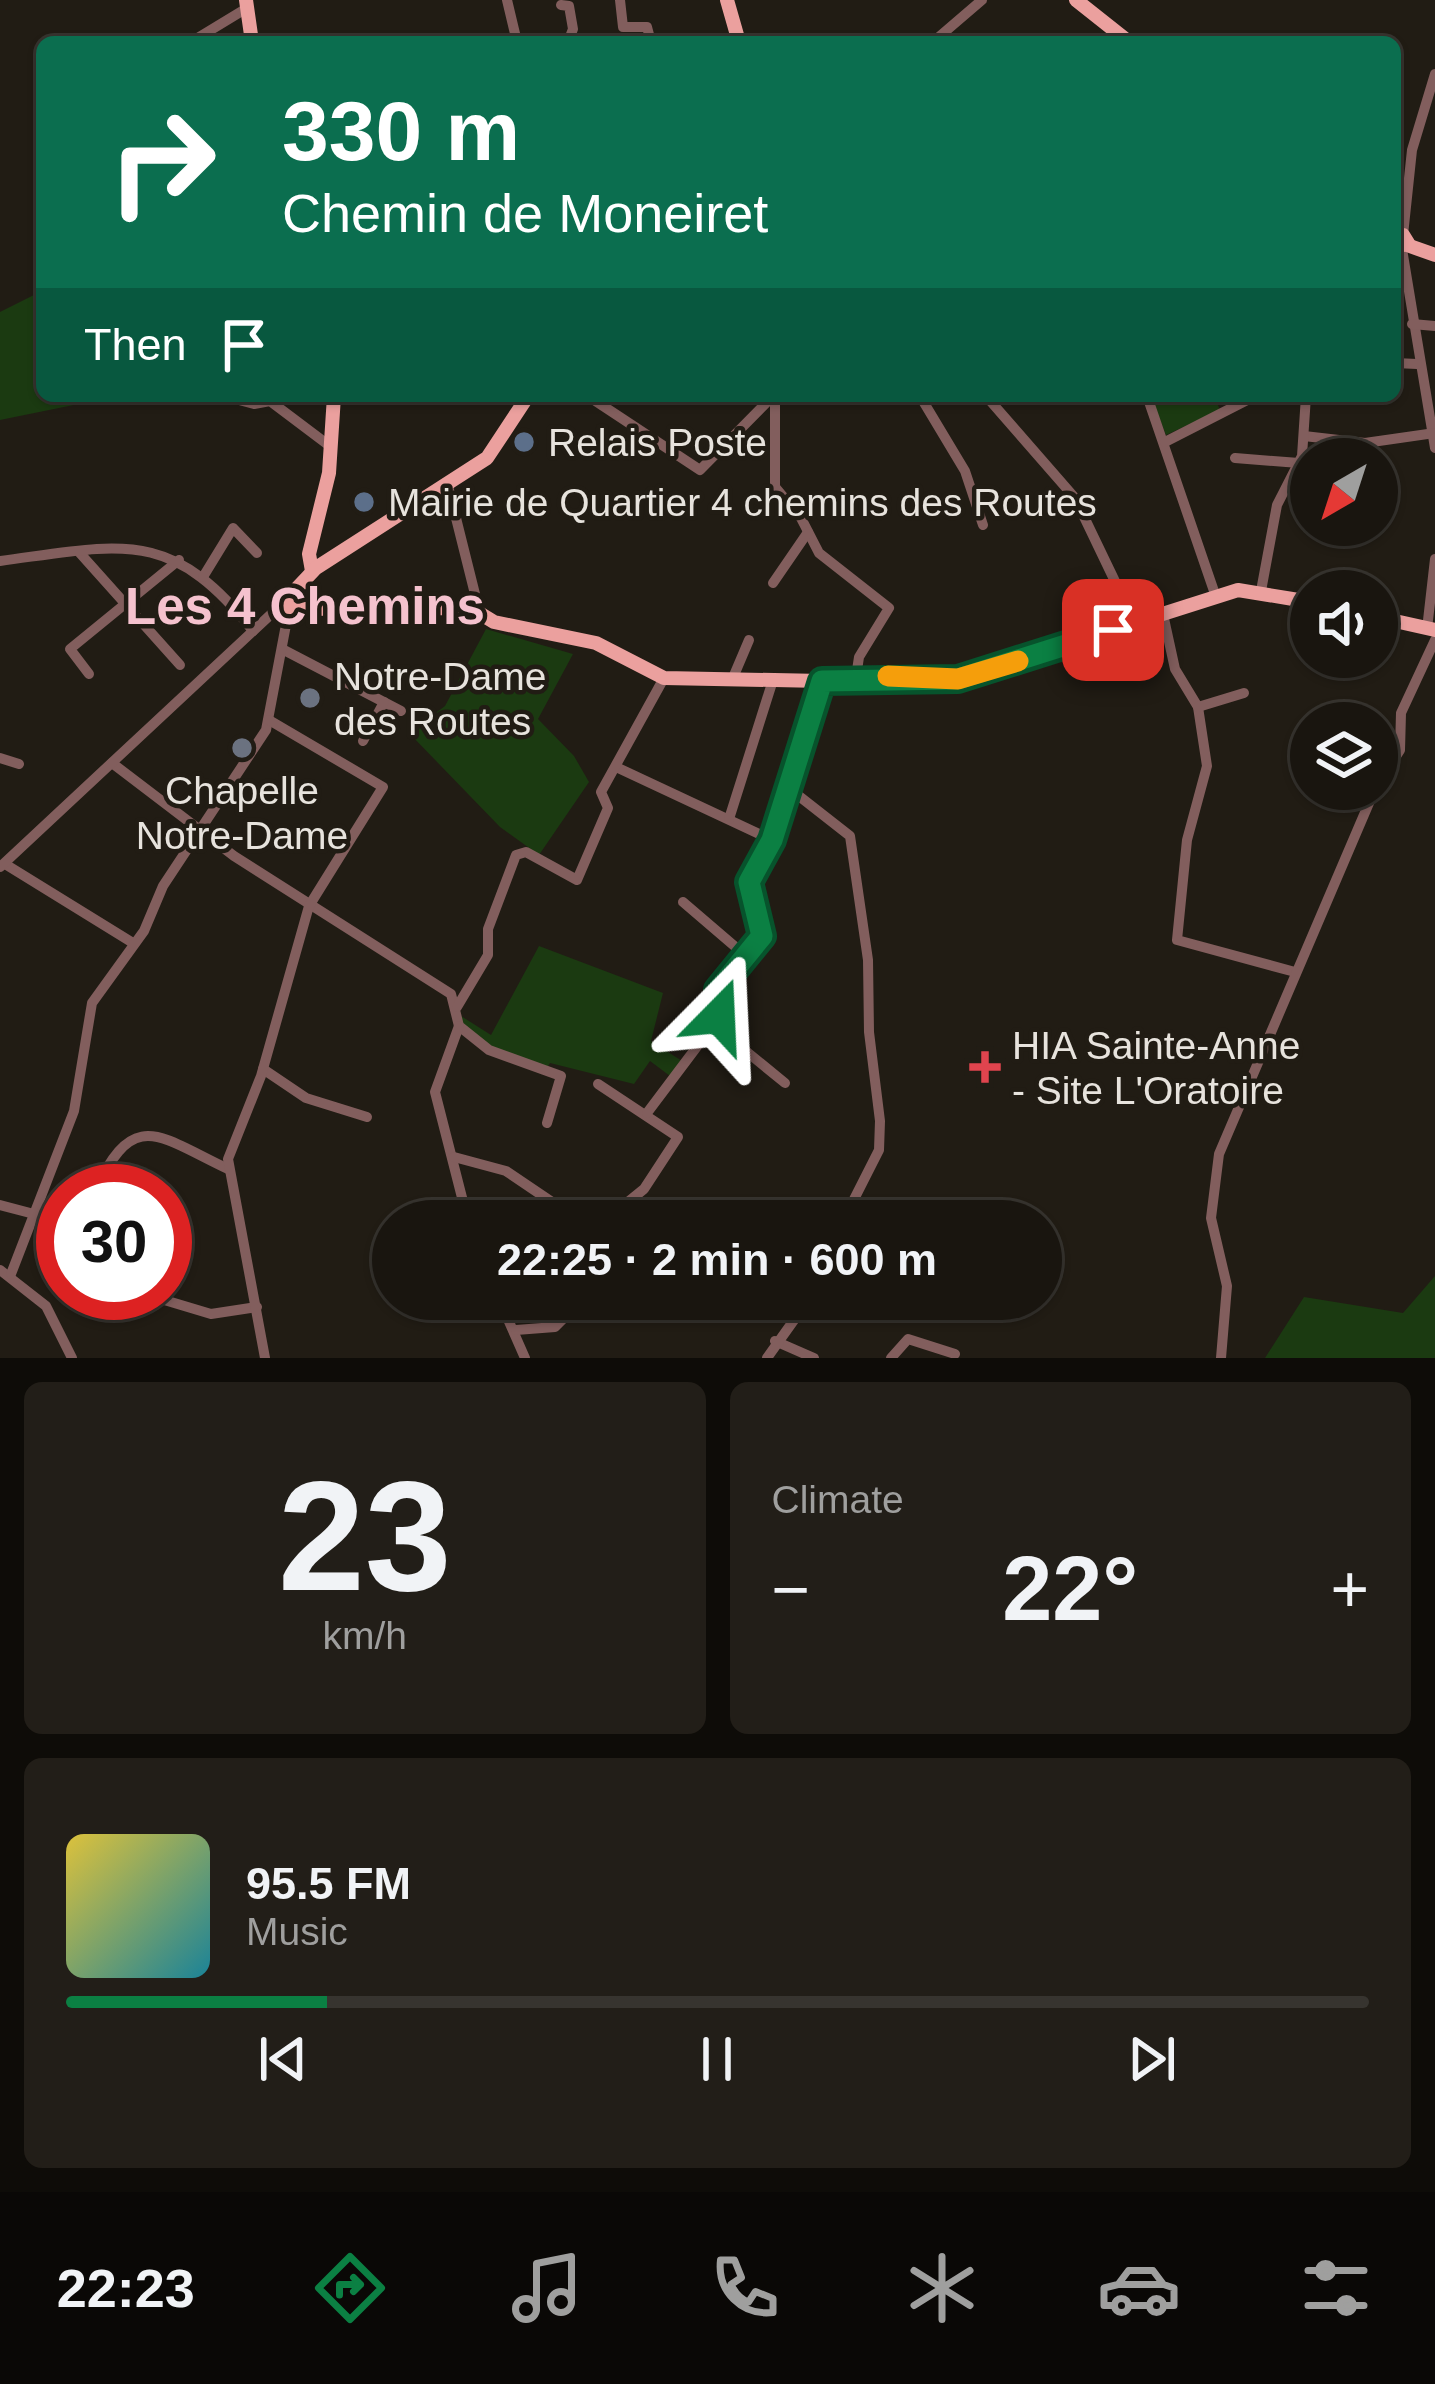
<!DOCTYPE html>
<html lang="en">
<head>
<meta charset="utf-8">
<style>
	:root { --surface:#19150f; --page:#221e18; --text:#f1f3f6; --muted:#9f9f9e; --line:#37342f; --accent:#0b8043 }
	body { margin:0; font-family:Arial,sans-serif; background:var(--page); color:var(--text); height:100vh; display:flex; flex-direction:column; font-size:45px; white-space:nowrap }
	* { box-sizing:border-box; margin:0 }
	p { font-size:39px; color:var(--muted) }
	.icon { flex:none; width:66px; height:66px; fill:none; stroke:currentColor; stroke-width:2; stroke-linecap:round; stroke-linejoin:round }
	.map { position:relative; height:1358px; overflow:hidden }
	.side { display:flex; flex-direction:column; gap:24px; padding:24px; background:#0e0c08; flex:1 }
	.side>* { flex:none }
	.hud { position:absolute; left:36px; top:36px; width:1365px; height:366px; border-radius:18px; box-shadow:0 3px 9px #0004,0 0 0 3px var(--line); background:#0b6e4f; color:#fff; overflow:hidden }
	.needle { width:78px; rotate:219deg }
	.tools { position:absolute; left:1290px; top:438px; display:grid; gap:24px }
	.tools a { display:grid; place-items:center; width:108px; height:108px; border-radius:50%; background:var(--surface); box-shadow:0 3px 9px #0004,0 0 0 3px var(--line); font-size:60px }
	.speed { position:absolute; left:36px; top:1164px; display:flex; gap:24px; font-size:60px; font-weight:700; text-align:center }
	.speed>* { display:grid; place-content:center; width:156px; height:156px; border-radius:50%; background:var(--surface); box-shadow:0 3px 9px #0004,0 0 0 3px var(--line); line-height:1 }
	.speed .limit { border:18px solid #d22; background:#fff; color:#111 }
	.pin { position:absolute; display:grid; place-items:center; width:102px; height:102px; color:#fff; margin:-51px; border-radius:24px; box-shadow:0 6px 18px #0006 }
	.me { position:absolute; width:132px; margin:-66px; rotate:21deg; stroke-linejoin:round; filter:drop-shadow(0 0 9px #0008) }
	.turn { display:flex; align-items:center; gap:42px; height:252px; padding:0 48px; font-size:54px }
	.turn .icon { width:156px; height:156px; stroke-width:2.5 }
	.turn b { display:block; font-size:84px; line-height:102px }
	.then { display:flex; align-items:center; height:114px; padding:0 48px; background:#0003; gap:24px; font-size:45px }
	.big { font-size:90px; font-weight:700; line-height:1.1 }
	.side .tile { flex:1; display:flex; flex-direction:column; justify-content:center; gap:18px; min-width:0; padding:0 42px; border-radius:18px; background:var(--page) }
	.side .dial { align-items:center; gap:0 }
	.dial b { font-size:156px; line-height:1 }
	.song { display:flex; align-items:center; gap:36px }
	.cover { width:144px; height:144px; border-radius:18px; background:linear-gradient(135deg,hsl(50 70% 55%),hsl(190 70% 35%)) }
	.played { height:12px; border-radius:6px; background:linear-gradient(90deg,var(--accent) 20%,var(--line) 20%) }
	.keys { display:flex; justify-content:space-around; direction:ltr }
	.heat { display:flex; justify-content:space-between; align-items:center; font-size:66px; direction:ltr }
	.side .tiles { flex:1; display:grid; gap:24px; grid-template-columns:1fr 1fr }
	.tile:last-child { grid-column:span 2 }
	.trip { position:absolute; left:372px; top:1200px; width:690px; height:120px; border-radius:60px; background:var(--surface); box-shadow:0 3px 9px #0004,0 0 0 3px var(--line); font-weight:700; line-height:120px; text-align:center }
	.tab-bar { display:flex; height:192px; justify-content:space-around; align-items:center; background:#0a0806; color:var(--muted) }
	.tab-bar .icon { width:84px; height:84px }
	.tab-bar .active { color:var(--accent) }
	.tab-bar b { font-size:54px; color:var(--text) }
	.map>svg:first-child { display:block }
	.green { fill:#1b3a11 }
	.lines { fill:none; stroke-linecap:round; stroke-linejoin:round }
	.minor { stroke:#825e5d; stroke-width:10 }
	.major { stroke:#eba09e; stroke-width:14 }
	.route-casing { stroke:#07532c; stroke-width:30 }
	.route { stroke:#0b8043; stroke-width:21 }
	.slow { stroke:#f59e0b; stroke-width:21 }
	.service-dot { fill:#5c6f8a; stroke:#211c14; stroke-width:4.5 }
	.worship-dot { fill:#6b7280; stroke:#211c14; stroke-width:4.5 }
	.health-dot { fill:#e0444e; stroke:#211c14; stroke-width:4.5 }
	.labels { text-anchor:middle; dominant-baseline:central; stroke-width:9; stroke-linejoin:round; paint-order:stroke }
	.poi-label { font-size:39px; fill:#e7e3dd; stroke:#211c14; text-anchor:start }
	.district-label { font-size:51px; font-weight:bold; fill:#f5c2ce; stroke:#211c14 }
</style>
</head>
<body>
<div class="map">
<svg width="1435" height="1358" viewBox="0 0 1435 1358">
	<rect width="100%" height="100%" fill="#211c14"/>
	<g class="green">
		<polygon points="42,291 42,396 108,398 0,420 0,312"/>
		<polygon points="1151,396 1214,396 1220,410 1166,435"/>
		<polygon points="486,629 573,654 538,719 574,756 589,782 539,855 500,827 409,733 445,706"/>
		<polygon points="539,946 663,993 651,1041 682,1061 670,1076 650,1061 634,1084 550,1063 547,1068 489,1047 459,1020 461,1016 491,1035"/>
		<polygon points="1435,1276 1435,1358 1265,1358 1304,1297 1403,1313"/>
	</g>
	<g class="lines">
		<g class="minor">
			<polyline points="507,0 517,42"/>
			<polyline points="620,0 623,27 647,27 651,42"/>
			<polyline points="561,5 569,6 573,29 568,42"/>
			<polyline points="59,41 59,42"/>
			<polyline points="191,42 247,8"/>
			<polyline points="933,42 982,0"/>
			<polyline points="1403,235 1412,150 1435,74"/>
			<polyline points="1402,249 1435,448"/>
			<polyline points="1412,324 1435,326"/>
			<polyline points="1395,363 1417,364"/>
			<polyline points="224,396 254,404 270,401 331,447"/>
			<polyline points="588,396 700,470 773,396"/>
			<polyline points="775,396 775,487 801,518 819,553 889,608 859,657 856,677"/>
			<polyline points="920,396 965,471 983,525"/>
			<polyline points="986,396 1075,498 1135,623"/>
			<polyline points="1147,396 1216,597"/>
			<polyline points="1304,436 1365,443 1435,433"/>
			<polyline points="1165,442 1255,396"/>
			<polyline points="1235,458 1299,463"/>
			<polyline points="448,486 479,610"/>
			<polyline points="78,551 180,665"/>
			<path d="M 0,561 C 120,545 171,526 253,631"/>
			<polyline points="203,577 233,528 257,553"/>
			<polyline points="773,583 808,532"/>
			<polyline points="1261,591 1277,505 1302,456 1306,396"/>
			<polyline points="1163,614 1175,669 1198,707 1207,766 1187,840 1177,940 1295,972"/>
			<polyline points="1427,629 1435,559"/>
			<polyline points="282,649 401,711"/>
			<polyline points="89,674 70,649 179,560"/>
			<polyline points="732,680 749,640"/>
			<polyline points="1198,707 1244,693"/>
			<polyline points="363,741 384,702"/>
			<polyline points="0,758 19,764"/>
			<polyline points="112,763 234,856 451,994 459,1026 489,1050 561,1076 547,1123"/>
			<polyline points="616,767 772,840"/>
			<polyline points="1377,786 1400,750 1401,713 1435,640"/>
			<polyline points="790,789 850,836 868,960 869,1032 880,1121 879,1150 843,1221"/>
			<polyline points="729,819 773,680"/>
			<polyline points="5,864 133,943"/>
			<polyline points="0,867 282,604"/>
			<polyline points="683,902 746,956"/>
			<polyline points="457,1007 488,955 488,929 516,855 526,852 577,880 608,808 601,792 664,678"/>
			<polyline points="714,1025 785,1083"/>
			<polyline points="459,1026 435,1092 468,1221"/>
			<polyline points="263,1069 306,1098 367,1117"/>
			<polyline points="598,1084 678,1137 644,1189 628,1202"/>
			<polyline points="647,1113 717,1020 718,990 762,936 749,882 772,840 822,681"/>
			<polyline points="454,1157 506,1171 580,1221"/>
			<path d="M 95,1191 C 134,1107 158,1136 228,1169"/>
			<polyline points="0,1205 34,1214"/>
			<polyline points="543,1221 556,1204"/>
			<polyline points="0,1270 46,1306 72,1358"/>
			<polyline points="11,1274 74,1111 92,1003 144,931 163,886 266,730 289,609"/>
			<polyline points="141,1293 211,1314 257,1307"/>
			<polyline points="499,1299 525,1358"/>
			<polyline points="516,1330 555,1327 583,1299"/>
			<polyline points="775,1341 814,1358"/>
			<polyline points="265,1358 228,1159 261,1076 309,906 383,787 269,720"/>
			<polyline points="767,1358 809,1299"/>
			<polyline points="891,1358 908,1339 955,1354"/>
			<polyline points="1221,1358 1227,1286 1211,1218 1219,1154 1375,789"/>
		</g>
		<g class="major">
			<polyline points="246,0 252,42"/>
			<polyline points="727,0 739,42"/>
			<polyline points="1076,0 1129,42"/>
			<polyline points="1395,236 1403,235 1408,243 1395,248"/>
			<polyline points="1407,245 1435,255"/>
			<polyline points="312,571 309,554 329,473 334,396"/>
			<polyline points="282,604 286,609 471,608 494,622 596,643 664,678 822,681 958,679 1238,590 1311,602"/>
			<polyline points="282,604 316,568 487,458 528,396"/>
			<polyline points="1377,617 1435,630"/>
		</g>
	</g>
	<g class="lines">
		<defs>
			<polyline id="route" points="719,1016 718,990 762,936 749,882 772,840 822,681 958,679 1113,630"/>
		</defs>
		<use href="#route" class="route-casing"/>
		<use href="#route" class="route"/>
		<polyline class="slow" points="888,676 958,679 1018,661"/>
	</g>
	<g class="service-dot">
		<circle cx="524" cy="442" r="12"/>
		<circle cx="364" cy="502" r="12"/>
	</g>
	<g class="worship-dot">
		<circle cx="310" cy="698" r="12"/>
		<circle cx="242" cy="748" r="12"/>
	</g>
	<path class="health-dot" d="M979 1049h12v12h12v12h-12v12h-12v-12h-12v-12h12z"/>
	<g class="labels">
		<g class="poi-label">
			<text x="548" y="442">Relais Poste</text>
			<text x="388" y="502">Mairie de Quartier 4 chemins des Routes</text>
			<text x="334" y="676">Notre-Dame<tspan x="334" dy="45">des Routes</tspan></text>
			<text x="242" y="790" text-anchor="middle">Chapelle<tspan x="242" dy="45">Notre-Dame</tspan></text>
			<text x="1012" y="1045">HIA Sainte-Anne<tspan x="1012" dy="45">- Site L'Oratoire</tspan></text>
		</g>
		<g class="district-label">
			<text x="305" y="606">Les 4 Chemins</text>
		</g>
	</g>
</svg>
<div class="tools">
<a><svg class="needle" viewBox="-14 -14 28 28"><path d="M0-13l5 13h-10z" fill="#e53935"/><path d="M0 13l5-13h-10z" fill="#9f9f9e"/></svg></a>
<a><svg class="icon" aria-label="sound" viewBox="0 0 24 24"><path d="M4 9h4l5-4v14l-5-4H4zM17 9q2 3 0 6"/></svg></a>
<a><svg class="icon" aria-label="layers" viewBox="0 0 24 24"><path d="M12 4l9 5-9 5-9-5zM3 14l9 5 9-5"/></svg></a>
</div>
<div class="speed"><div class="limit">30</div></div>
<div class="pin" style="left:1113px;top:630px;background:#d93025"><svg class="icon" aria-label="arrive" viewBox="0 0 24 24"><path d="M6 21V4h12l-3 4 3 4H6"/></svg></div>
<svg class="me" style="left:719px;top:1016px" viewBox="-20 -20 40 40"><path d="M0-17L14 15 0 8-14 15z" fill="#0b8043" stroke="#fff" stroke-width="4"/></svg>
<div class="trip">22:25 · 2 min · 600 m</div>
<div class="hud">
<div class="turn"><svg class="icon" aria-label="right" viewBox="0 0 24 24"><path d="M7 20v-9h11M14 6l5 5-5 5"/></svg><div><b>330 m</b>Chemin de Moneiret</div></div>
<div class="then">Then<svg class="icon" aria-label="arrive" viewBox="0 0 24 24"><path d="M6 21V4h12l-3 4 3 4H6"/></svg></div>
</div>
</div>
<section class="side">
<div class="tiles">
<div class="tile dial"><b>23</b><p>km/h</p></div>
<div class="tile"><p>Climate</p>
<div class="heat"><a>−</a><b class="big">22°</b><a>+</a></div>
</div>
<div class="tile">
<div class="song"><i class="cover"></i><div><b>95.5 FM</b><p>Music</p></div></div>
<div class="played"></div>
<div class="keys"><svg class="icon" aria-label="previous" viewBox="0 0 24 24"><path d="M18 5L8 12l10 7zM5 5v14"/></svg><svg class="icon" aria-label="pause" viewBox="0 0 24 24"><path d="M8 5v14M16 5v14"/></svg><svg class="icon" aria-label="next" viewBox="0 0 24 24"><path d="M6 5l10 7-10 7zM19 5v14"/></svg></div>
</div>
</div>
</section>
<nav class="tab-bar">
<b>22:23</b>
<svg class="icon active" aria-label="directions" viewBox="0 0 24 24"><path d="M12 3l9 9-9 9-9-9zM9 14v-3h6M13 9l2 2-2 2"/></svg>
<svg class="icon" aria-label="music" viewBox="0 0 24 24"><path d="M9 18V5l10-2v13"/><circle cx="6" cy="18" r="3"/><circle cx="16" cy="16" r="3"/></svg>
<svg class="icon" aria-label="phone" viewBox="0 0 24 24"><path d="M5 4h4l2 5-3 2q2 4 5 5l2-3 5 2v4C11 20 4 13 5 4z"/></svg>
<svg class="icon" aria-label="climate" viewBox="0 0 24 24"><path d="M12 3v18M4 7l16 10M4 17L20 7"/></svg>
<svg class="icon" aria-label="car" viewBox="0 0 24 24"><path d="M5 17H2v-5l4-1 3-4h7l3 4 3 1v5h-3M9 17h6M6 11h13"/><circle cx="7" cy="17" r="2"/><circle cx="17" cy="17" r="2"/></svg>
<svg class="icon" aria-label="filters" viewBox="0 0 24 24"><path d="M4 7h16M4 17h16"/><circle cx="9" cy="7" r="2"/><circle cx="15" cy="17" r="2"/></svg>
</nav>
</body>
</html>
